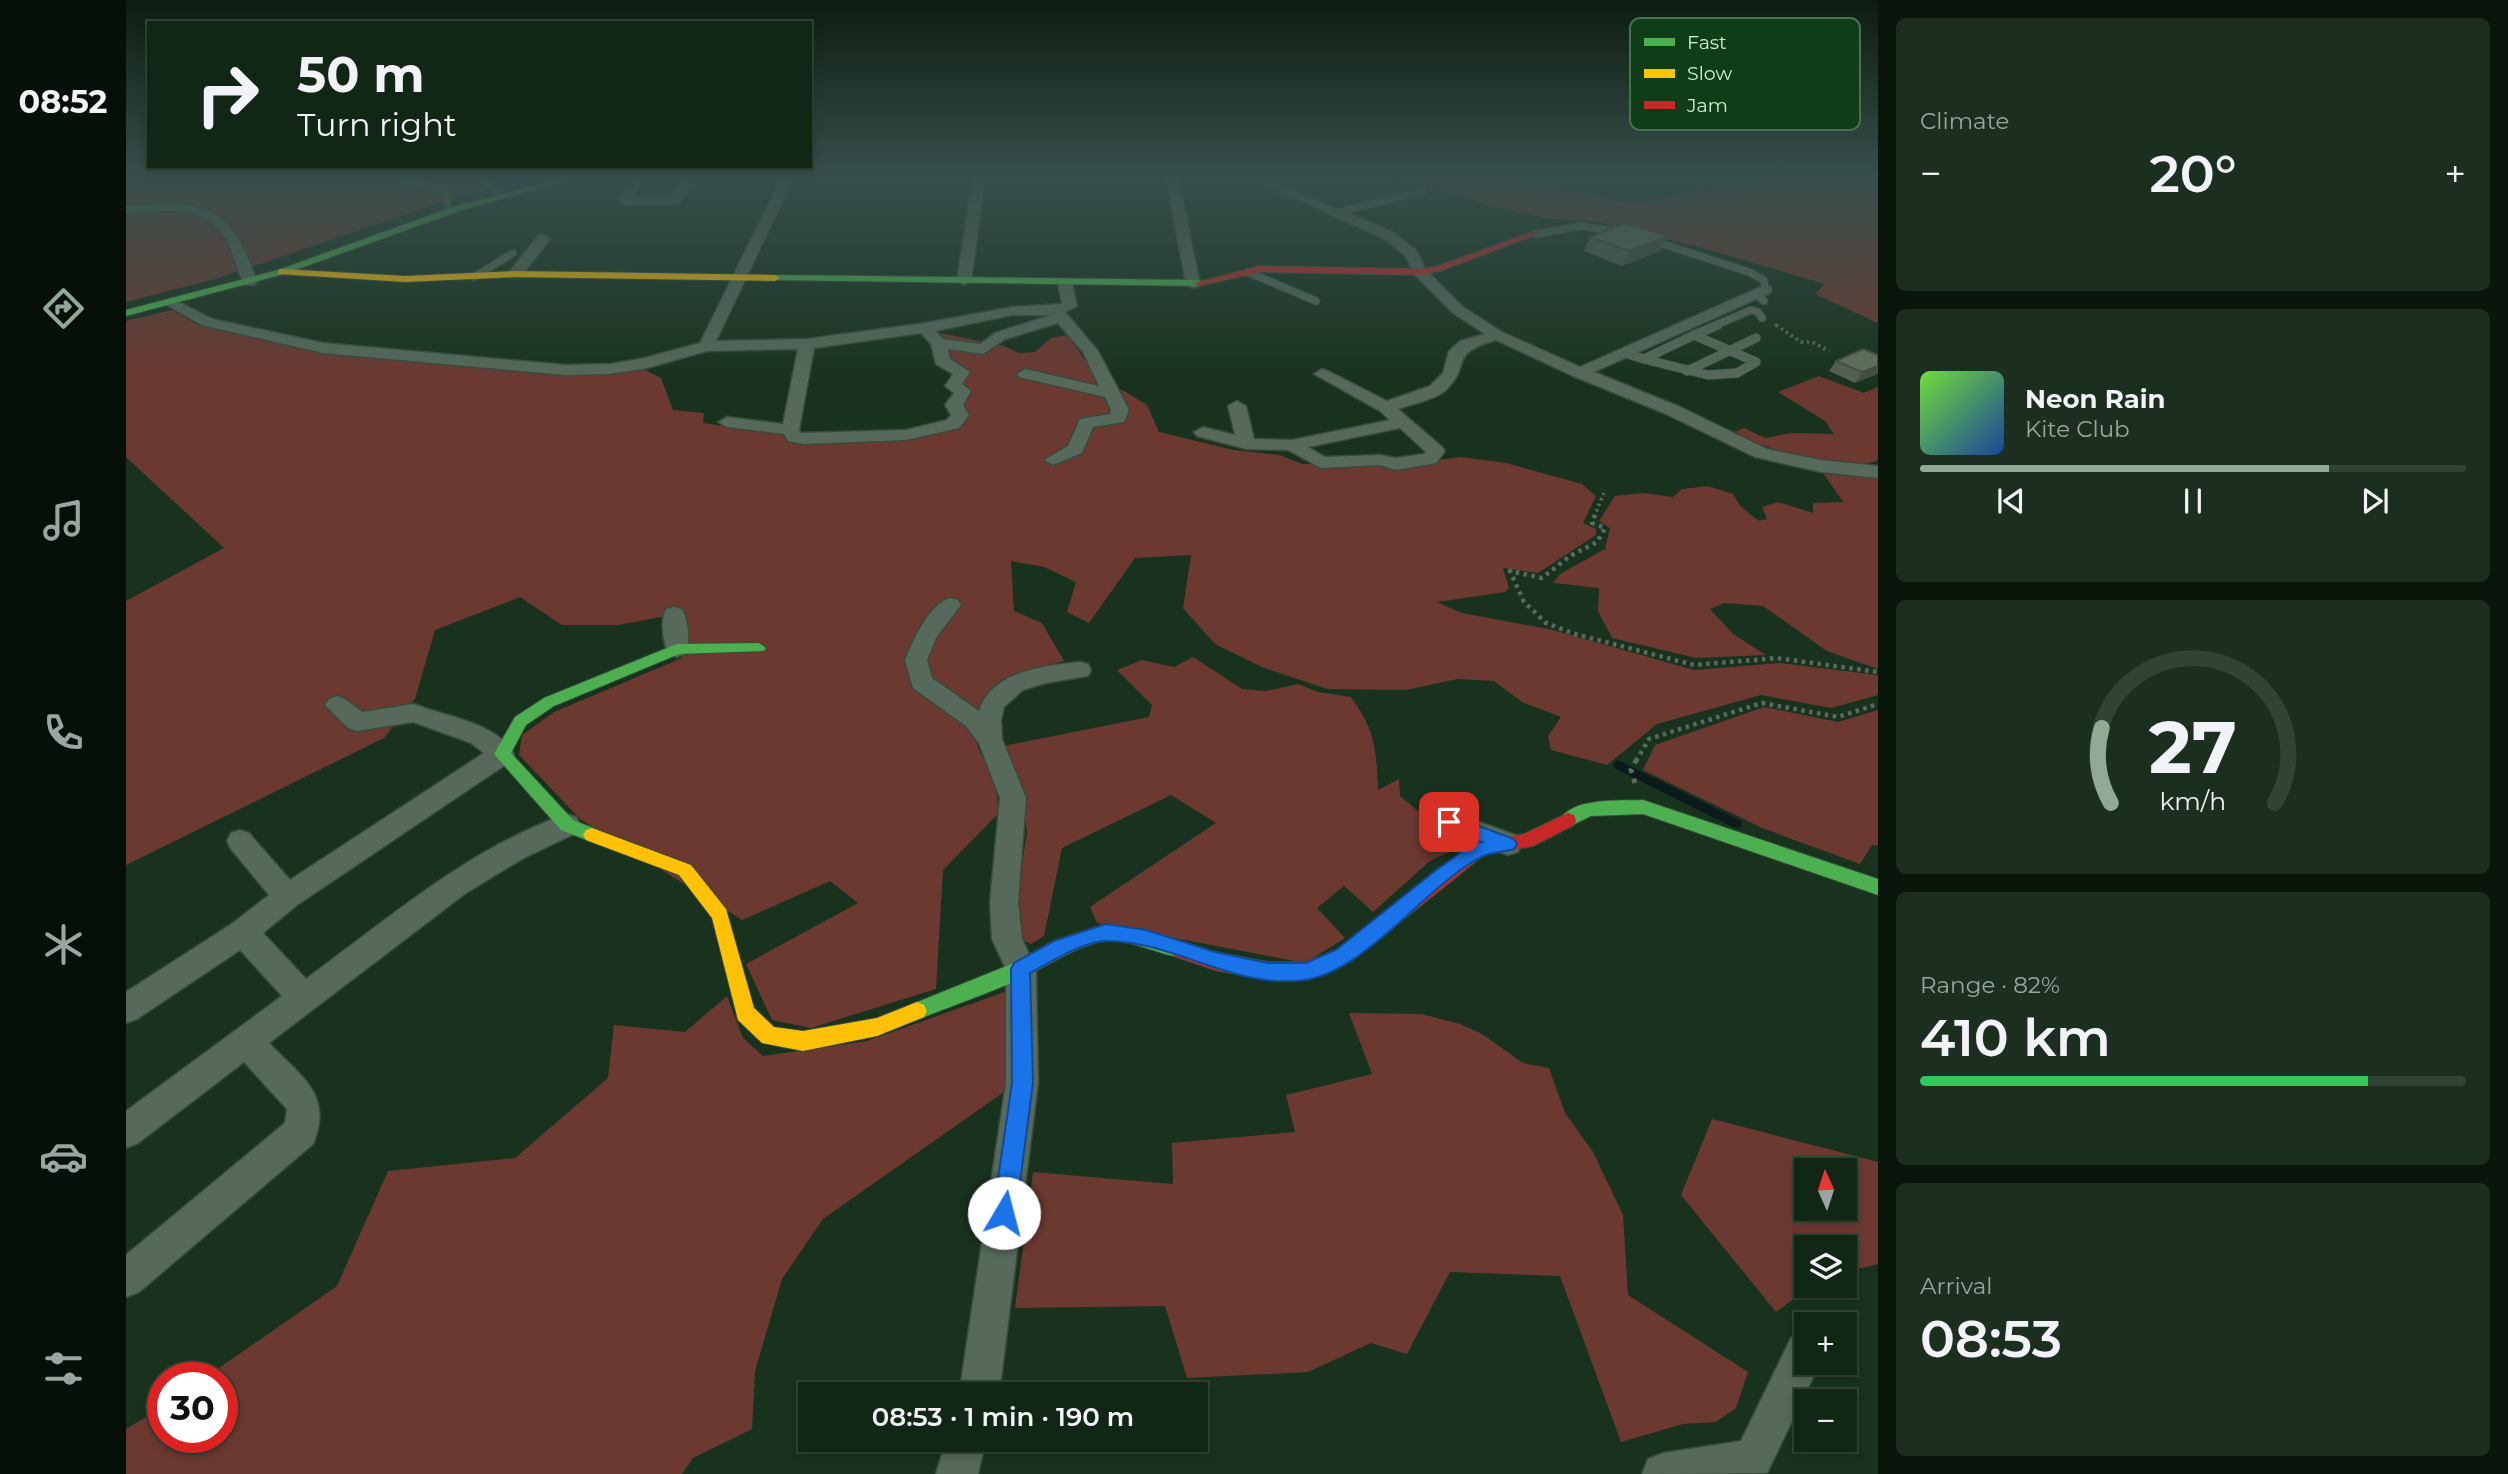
<!DOCTYPE html>
<html lang="en">
<head>
<meta charset="utf-8">
<style>
	:root { --surface:#122616; --page:#1b2e1f; --text:#f1f3f6; --muted:#9ca5a1; --line:#314335; --accent:#91aa94 }
	body { margin:0; font-family:Montserrat,sans-serif; background:var(--page); color:var(--text); height:100vh; display:flex; flex-direction:column; font-size:26px; white-space:nowrap }
	* { box-sizing:border-box; margin:0 }
	p { font-size:23px; color:var(--muted) }
	.icon { flex:none; width:38px; height:38px; fill:none; stroke:currentColor; stroke-width:2; stroke-linecap:round; stroke-linejoin:round }
	.map { position:relative; flex:1; overflow:hidden }
	.details { display:flex; flex-direction:column; gap:18px; padding:18px; background:#0a150c; width:630px }
	.details>* { flex:none }
	.top-card { position:absolute; left:21px; top:21px; width:665px; height:147px; border-radius:0px; box-shadow:0 4px 10px #0003,0 0 0 2px var(--line); background:#122616; color:var(--text); overflow:hidden }
	.needle { width:46px; rotate:357deg }
	.buttons { position:absolute; left:1668px; top:1158px; display:grid; gap:14px }
	.buttons a { display:grid; place-items:center; width:63px; height:63px; border-radius:0px; background:var(--surface); box-shadow:0 4px 10px #0003,0 0 0 2px var(--line); font-size:35px }
	.speed { position:absolute; left:21px; top:1362px; display:flex; gap:14px; font-size:35px; font-weight:700; text-align:center }
	.speed>* { display:grid; place-content:center; width:91px; height:91px; border-radius:50%; background:var(--surface); box-shadow:0 4px 10px #0003,0 0 0 2px var(--line); line-height:1 }
	.speed .limit { border:10px solid #d22; background:#fff; color:#111 }
	.pin { position:absolute; display:grid; place-items:center; width:60px; height:60px; color:#fff; margin:-30px; border-radius:14px; box-shadow:0 4px 10px #0006 }
	.me { position:absolute; width:77px; margin:-38px; rotate:8deg; stroke-linejoin:round; filter:drop-shadow(0 0 5px #0008) }
	.turn { display:flex; align-items:center; gap:24px; height:147px; padding:0 35px; font-size:32px }
	.turn .icon { width:91px; height:91px; stroke-width:2.5 }
	.turn b { display:block; font-size:49px; line-height:60px }
	.big { font-size:52px; font-weight:600; line-height:1.1 }
	.details .card { flex:1; display:flex; flex-direction:column; justify-content:center; gap:10px; min-width:0; padding:0 24px; border-radius:10px; background:var(--page) }
	.details .dial { align-items:center; gap:0 }
	.dial svg { height:182px; overflow:visible; fill:none; stroke:var(--line); stroke-width:7; stroke-linecap:round; text-anchor:middle }
	.dial text { fill:var(--text); stroke:none }
	.song { display:flex; align-items:center; gap:21px }
	.cover { width:84px; height:84px; border-radius:10px; background:linear-gradient(135deg,hsl(100 70% 55%),hsl(220 70% 35%)) }
	.played { height:7px; border-radius:4px; background:linear-gradient(90deg,var(--accent) 75%,var(--line) 75%) }
	.keys { display:flex; justify-content:space-around; direction:ltr }
	.heat { display:flex; justify-content:space-between; align-items:center; font-size:38px; direction:ltr }
	.charge { height:10px; border-radius:5px; background:linear-gradient(90deg,#34c759 82%,var(--line) 0) }
	.trip { position:absolute; left:672px; top:1382px; width:410px; height:70px; border-radius:0px; background:var(--surface); box-shadow:0 4px 10px #0003,0 0 0 2px var(--line); font-weight:600; line-height:70px; text-align:center }
	main { display:flex; flex:1; min-height:0 }
	.tab-bar { display:flex; flex-direction:column; width:126px; justify-content:space-around; align-items:center; background:#070f09; color:var(--muted) }
	.tab-bar .icon { width:49px; height:49px }
	.tab-bar .selected { color:var(--accent) }
	.tab-bar b { font-size:32px; color:var(--text) }
	.map>svg:first-child { display:block }
	.green { fill:#6c3931; fill-rule:evenodd }
	.lines { fill:none; stroke-linecap:round; stroke-linejoin:round }
	.stream { stroke:#0b1a1a; stroke-width:9 }
	.lane-far1-casing { stroke:#384b3b; stroke-width:9 }
	.lane-casing { stroke:#384b3b; stroke-width:10 }
	.street-casing { stroke:#384b3b; stroke-width:3 }
	.fast-casing { stroke:#384b3b; stroke-width:2 }
	.slow-casing { stroke:#384b3b; stroke-width:2 }
	.jam-casing { stroke:#384b3b; stroke-width:2 }
	.path-far3 { stroke:#596b5c; stroke-width:2.5; stroke-dasharray:2 2.5; stroke-linecap:butt }
	.path-far2 { stroke:#596b5c; stroke-width:3.5; stroke-dasharray:2.5 3.5; stroke-linecap:butt }
	.path-far1 { stroke:#596b5c; stroke-width:4.5; stroke-dasharray:3.5 4.5; stroke-linecap:butt }
	.path { stroke:#596b5c; stroke-width:5; stroke-dasharray:4.5 6; stroke-linecap:butt }
	.lane-far1 { stroke:#56695a; stroke-width:7 }
	.lane { stroke:#56695a; stroke-width:9 }
	.street { fill:#56695a; fill-rule:evenodd }
	.fast { fill:#4caf50; fill-rule:evenodd }
	.slow { fill:#ffc107; fill-rule:evenodd }
	.jam { fill:#c62828; fill-rule:evenodd }
	.wall { fill:#536150 }
	.shaded-wall { fill:#444f41 }
	.building { fill:#61715d; stroke:#444f41; stroke-width:2 }
	.route { fill:#1a73e8; stroke:#114b97; stroke-width:2 }
	.key { fill:#0e3d18; stroke:#497150; stroke-width:2 }
	.key-label { font-size:19px; fill:#d2ebd4 }
</style>
</head>
<body>
<main>
<nav class="tab-bar">
<b>08:52</b>
<svg class="icon selected" aria-label="directions" viewBox="0 0 24 24"><path d="M12 3l9 9-9 9-9-9zM9 14v-3h6M13 9l2 2-2 2"/></svg>
<svg class="icon" aria-label="music" viewBox="0 0 24 24"><path d="M9 18V5l10-2v13"/><circle cx="6" cy="18" r="3"/><circle cx="16" cy="16" r="3"/></svg>
<svg class="icon" aria-label="phone" viewBox="0 0 24 24"><path d="M5 4h4l2 5-3 2q2 4 5 5l2-3 5 2v4C11 20 4 13 5 4z"/></svg>
<svg class="icon" aria-label="climate" viewBox="0 0 24 24"><path d="M12 3v18M4 7l16 10M4 17L20 7"/></svg>
<svg class="icon" aria-label="car" viewBox="0 0 24 24"><path d="M5 17H2v-5l4-1 3-4h7l3 4 3 1v5h-3M9 17h6M6 11h13"/><circle cx="7" cy="17" r="2"/><circle cx="17" cy="17" r="2"/></svg>
<svg class="icon" aria-label="filters" viewBox="0 0 24 24"><path d="M4 7h16M4 17h16"/><circle cx="9" cy="7" r="2"/><circle cx="15" cy="17" r="2"/></svg>
</nav>
<div class="map">
<svg width="1752" height="1474" viewBox="0 0 1752 1474">
	<rect width="100%" height="100%" fill="#18321e"/>
	<g class="green">
		<polygon points="0,177 345,177 355,189 89,279 0,302"/>
		<polygon points="1262,177 1393,177 1489,201 1512,203 1639,177 1752,177 1752,323 1689,294 1699,284 1577,248 1472,222 1424,219 1364,206 1318,189"/>
		<path d="M 46,310 L 72,325 L 170,348 L 406,373 L 471,374 L 517,369 L 535,378 L 547,410 L 578,413 L 577,423 L 654,434 L 672,444 L 779,439 L 828,430 L 841,417 L 837,407 L 845,392 L 836,385 L 842,372 L 824,360 L 815,333 L 878,346 L 893,353 L 909,352 L 925,338 L 942,335 L 975,384 L 998,391 L 1021,405 L 1033,432 L 1108,450 L 1154,455 L 1176,464 L 1284,464 L 1334,457 L 1380,463 L 1456,484 L 1470,496 L 1457,523 L 1470,529 L 1470,535 L 1412,573 L 1377,568 L 1383,588 L 1379,592 L 1311,602 L 1336,613 L 1427,630 L 1568,670 L 1653,663 L 1752,675 L 1752,695 L 1705,708 L 1635,695 L 1531,724 L 1481,765 L 1425,750 L 1422,736 L 1435,717 L 1396,702 L 1368,681 L 1331,679 L 1280,690 L 1201,689 L 1136,667 L 1089,644 L 1057,608 L 1065,555 L 1009,558 L 963,623 L 941,612 L 950,582 L 918,567 L 885,561 L 888,611 L 916,623 L 938,661 C 893,673 836,687 852,747 C 855,757 864,766 867,776 C 871,787 871,802 873,813 L 817,870 L 810,989 L 685,1028 L 646,1020 L 620,964 L 732,903 L 704,881 L 616,920 L 454,819 L 393,755 L 396,735 L 428,712 L 556,658 L 556,613 L 492,625 L 436,625 L 394,597 L 309,630 L 289,699 L 258,738 L 0,865 L 0,601 L 98,548 L 0,457 L 0,321 Z"/>
		<path d="M 1693,376 L 1738,393 L 1752,387 L 1752,460 C 1723,475 1635,447 1606,433 L 1618,428 L 1639,438 L 1666,433 L 1708,434 L 1699,421 L 1652,392 Z"/>
		<polygon points="1695,470 1728,476 1752,476 1752,669 1701,651 1637,606 1598,603 1584,609 1607,634 1640,655 1570,658 1486,638 1472,611 1473,588 1427,583 1434,574 1479,549 1484,528 1473,521 1489,496 1516,493 1547,497 1556,489 1582,486 1607,494 1614,506 1633,521 1641,519 1636,507 1652,502 1687,513 1687,503 1717,502"/>
		<path d="M 1067,657 L 1116,689 L 1140,691 L 1172,684 L 1192,692 L 1225,697 C 1250,732 1250,748 1252,790 L 1273,779 L 1274,796 L 1297,815 L 1347,841 L 1304,861 L 1247,912 L 1218,886 L 1191,908 L 1219,938 L 1179,963 L 971,923 L 964,907 L 1090,823 L 1045,795 L 936,848 L 918,936 L 905,944 L 895,939 L 891,897 L 901,832 L 895,791 L 877,746 L 1023,717 L 1026,705 L 991,670 L 1016,660 L 1048,667 Z"/>
		<polygon points="1638,707 1712,722 1752,710 1752,846 1746,845 1734,864 1636,828 1517,770 1529,745"/>
		<polygon points="884,990 885,1087 697,1219 656,1279 629,1371 626,1429 567,1458 556,1474 0,1474 0,1429 37,1407 37,1437 96,1437 96,1377 80,1377 211,1286 262,1171 389,1158 482,1078 488,1025 559,1032 601,996 617,1038 637,1056 741,1041"/>
		<polygon points="1223,1013 1295,1014 1334,1024 1356,1034 1397,1063 1423,1068 1439,1113 1467,1152 1497,1215 1502,1295 1622,1372 1610,1408 1590,1422 1557,1424 1495,1442 1434,1276 1324,1272 1281,1354 1245,1343 1182,1372 1061,1378 1039,1306 889,1308 907,1172 1047,1184 1046,1143 1169,1132 1160,1095 1246,1074"/>
		<path d="M 1586,1119 L 1752,1162 L 1752,1264 L 1719,1272 L 1718,1248 L 1680,1248 L 1680,1286 L 1685,1286 L 1650,1312 L 1555,1195 ZM 1680,1171 L 1718,1171 L 1718,1209 L 1680,1209 Z"/>
	</g>
	<g class="lines">
		<polyline class="stream" points="1492,765 1611,824"/>
		<defs>
			<g id="lane-far1">
				<polyline points="353,177 377,195"/>
				<polyline points="275,181 321,190 322,212"/>
				<polyline points="1409,234 1455,226 1501,233"/>
				<polyline points="1521,239 1623,272 1638,280 1639,290"/>
				<polyline points="1122,272 1190,301"/>
				<polyline points="348,277 387,253"/>
				<polyline points="1630,294 1638,301"/>
				<polyline points="1588,326 1625,310 1632,312 1636,318"/>
			</g>
			<g id="lane">
				<polyline points="1568,335 1592,325"/>
				<polygon points="1568,335 1630,362 1611,373 1582,375 1518,359"/>
				<polyline points="1499,353 1518,359"/>
				<polyline points="1561,371 1630,338"/>
			</g>
			<g id="street">
				<polygon points="507,177 519,177 507,198 544,197 559,177 571,177 552,204 498,205 494,199"/>
				<path d="M 656,177 L 668,177 L 590,341 L 681,339 L 799,323 L 886,307 L 936,304 L 932,283 L 939,279 L 946,283 L 951,306 L 939,312 L 972,351 L 1003,410 L 998,422 L 967,427 L 956,453 L 927,465 L 918,460 L 942,446 L 954,419 L 984,414 L 985,410 L 979,397 L 893,377 L 891,374 L 899,369 L 973,386 L 957,352 L 932,323 L 879,339 L 857,354 L 822,349 L 824,359 L 844,372 L 836,384 L 845,391 L 837,405 L 843,415 L 833,428 L 780,440 L 678,444 L 662,441 L 658,434 L 601,427 L 592,422 L 601,417 L 657,424 L 672,349 L 581,351 L 521,368 L 484,374 L 439,375 L 197,353 L 76,325 L 37,303 L 39,300 L 49,300 L 86,319 L 197,343 L 439,365 L 484,364 L 519,358 L 574,343 ZM 886,315 L 925,315 L 869,333 L 854,344 L 818,339 L 809,331 ZM 795,333 L 805,344 L 810,364 L 827,374 L 819,386 L 828,393 L 819,405 L 825,415 L 821,420 L 780,430 L 675,433 L 673,430 L 688,348 Z"/>
				<polygon points="847,177 859,177 845,281 838,285 831,281"/>
				<polygon points="1040,177 1052,177 1074,284 1072,287 1067,288 1060,284"/>
				<path d="M 1120,177 L 1136,177 L 1211,209 L 1300,187 L 1300,193 L 1222,213 L 1267,232 L 1290,250 L 1300,270 L 1337,307 L 1376,332 L 1454,367 L 1634,287 L 1644,287 L 1646,290 L 1644,293 L 1468,372 L 1552,406 L 1641,449 L 1695,460 L 1752,466 L 1752,478 L 1695,472 L 1629,457 L 1540,414 L 1447,376 L 1370,340 C 1320,355 1348,363 1319,391 C 1308,400 1286,404 1272,409 L 1316,447 L 1319,451 L 1310,463 L 1270,470 L 1254,465 L 1195,468 L 1162,450 L 1120,449 L 1071,436 L 1068,432 L 1077,427 L 1109,435 L 1102,406 L 1111,401 L 1120,406 L 1128,439 L 1166,440 L 1264,420 L 1254,411 L 1188,374 L 1196,369 L 1202,371 L 1261,401 L 1304,386 L 1317,373 L 1323,351 L 1334,341 L 1359,334 L 1327,313 L 1289,275 L 1279,255 L 1257,238 ZM 1274,428 L 1300,452 L 1298,454 L 1270,458 L 1254,455 L 1199,457 L 1182,447 Z"/>
				<path d="M 48,203 C 102,208 114,235 131,282 L 129,285 L 119,285 C 111,271 108,254 100,239 C 79,203 36,210 0,214 L 0,206 Z"/>
				<polygon points="417,235 424,239 422,242 394,277 384,277 384,271 412,236"/>
				<path d="M 824,598 L 832,600 L 835,605 L 811,636 L 801,660 L 806,678 L 853,711 C 866,670 918,666 954,662 L 962,664 L 965,670 L 962,676 L 920,683 L 897,690 L 878,707 L 875,720 L 876,739 L 900,798 L 892,902 L 896,939 L 910,969 L 912,1083 L 873,1395 L 833,1395 L 880,1083 L 880,969 L 866,939 L 864,902 L 874,798 L 853,743 L 840,726 L 787,688 L 779,660 C 787,641 803,604 824,598 Z"/>
				<path d="M 548,607 L 556,609 C 562,619 565,645 559,654 L 551,657 L 543,654 C 537,645 534,619 540,609 Z"/>
				<path d="M 211,696 L 219,699 L 236,712 L 288,704 L 296,707 C 325,717 373,725 388,754 L 385,761 L 171,905 L 137,933 L 180,979 C 261,920 344,847 441,814 L 450,817 L 454,825 L 450,833 L 396,859 L 340,893 L 143,1043 C 174,1076 208,1094 187,1144 L 13,1292 L 0,1297 L 0,1255 L 159,1123 L 161,1109 L 118,1062 L 12,1143 L 0,1148 L 0,1111 L 156,996 L 114,950 L 11,1019 L 0,1023 L 0,992 L 107,923 L 143,895 L 105,849 L 101,841 L 105,833 L 114,830 L 123,833 L 164,880 L 358,753 L 345,743 L 287,722 L 231,731 L 222,728 L 199,705 L 203,699 Z"/>
				<polygon points="1323,811 1392,836 1395,844 1392,852 1382,855 1314,829 1310,822 1314,815"/>
				<polygon points="1679,1333 1680,1363 1694,1363 1641,1473 1516,1474 1522,1459 1537,1453 1615,1441 1665,1338"/>
				<polygon points="820,1440 860,1440 852,1474 810,1474"/>
			</g>
			<g id="fast">
				<polygon points="441,177 453,177 333,211 158,274 0,316 0,310 152,270 327,207"/>
				<polygon points="649,275 1073,280 1078,283 1073,286 646,280 644,278"/>
				<polygon points="633,643 640,648 638,651 553,654 428,706 400,725 385,753 447,820 472,830 475,835 472,840 466,842 435,830 368,754 389,717 418,698 551,644"/>
				<path d="M 1517,800 L 1752,879 L 1752,895 L 1517,814 L 1465,816 L 1442,827 L 1436,825 L 1434,820 C 1446,797 1494,801 1517,800 Z"/>
				<path d="M 980,924 L 1020,930 L 1062,944 L 1064,950 L 1062,956 C 1045,962 1002,936 978,941 C 951,946 928,962 904,974 C 870,991 833,1003 798,1017 L 791,1020 L 784,1017 L 781,1011 L 784,1005 L 888,963 L 928,941 Z"/>
			</g>
			<g id="slow">
				<polygon points="155,269 279,276 389,271 649,275 654,278 649,281 389,277 279,282 152,274 152,270"/>
				<polygon points="466,828 565,865 600,909 628,1008 648,1027 677,1031 751,1018 791,1002 798,1005 801,1011 798,1017 751,1036 677,1051 636,1043 612,1020 586,918 553,875 460,840 457,835 460,830"/>
			</g>
			<g id="jam">
				<polygon points="1406,232 1413,234 1314,271 1294,275 1134,272 1073,286 1068,283 1134,266 1294,269 1309,267"/>
				<polygon points="1442,813 1448,815 1450,820 1448,825 1407,846 1358,855 1224,962 1181,980 1142,980 1089,970 1048,956 1046,950 1048,944 1055,942 1089,952 1142,962 1180,962 1210,950 1348,844 1398,834"/>
			</g>
		</defs>
		<use href="#lane-far1" class="lane-far1-casing"/>
		<use href="#lane" class="lane-casing"/>
		<use href="#street" class="street-casing"/>
		<use href="#fast" class="fast-casing"/>
		<use href="#slow" class="slow-casing"/>
		<use href="#jam" class="jam-casing"/>
		<polyline class="path-far3" points="1649,324 1652,326"/>
		<g class="path-far2">
			<polyline points="1650,325 1675,342 1686,342 1703,351"/>
			<polyline points="1468,517 1478,493"/>
		</g>
		<g class="path-far1">
			<polyline points="1469,515 1466,523 1479,528 1471,542 1444,556 1416,578 1384,571 1398,602 1420,623 1449,634 1568,665 1651,658 1752,672"/>
			<polyline points="1510,761 1523,739 1636,703 1712,717 1752,704"/>
		</g>
		<polyline class="path" points="1509,783 1505,770 1511,759"/>
		<use href="#lane-far1" class="lane-far1"/>
		<use href="#lane" class="lane"/>
		<use href="#street" class="street"/>
		<use href="#fast" class="fast"/>
		<use href="#slow" class="slow"/>
		<use href="#jam" class="jam"/>
	</g>
	<g class="wall">
		<polygon points="1541,236 1534,251 1496,266 1458,251 1464,237"/>
		<polygon points="1752,355 1729,383 1703,371 1710,361"/>
	</g>
	<g class="shaded-wall">
		<polygon points="1541,236 1534,251 1496,266 1503,251"/>
		<polygon points="1752,366 1752,374 1729,383 1736,372"/>
	</g>
	<g class="building">
		<polygon points="1499,223 1541,236 1503,251 1464,237"/>
		<polygon points="1737,349 1752,355 1752,366 1736,372 1710,361"/>
	</g>
	<linearGradient id="sky" x2="0" y2="1"><stop stop-color="#0d1c10"/><stop offset="0.46" stop-color="#374f4c"/><stop offset="1" stop-color="#374f4c" stop-opacity="0"/></linearGradient>
	<rect width="1752" height="383" fill="url(#sky)"/>
	<path class="route" d="M 1323,815 L 1388,839 L 1391,844 L 1388,849 C 1378,852 1366,852 1357,856 C 1301,884 1241,971 1179,980 C 1110,990 1050,942 982,941 C 959,940 925,962 904,973 L 907,1083 L 890,1213 L 886,1221 L 878,1224 L 870,1221 L 867,1213 L 886,1083 L 885,969 L 888,963 L 928,941 L 980,924 L 1020,930 L 1089,952 L 1142,963 L 1180,963 L 1210,950 L 1309,871 L 1347,844 L 1356,842 L 1317,827 L 1314,822 L 1317,817 Z"/>
	<rect x="1504" y="18" width="230" height="112" rx="10" class="key"/>
	<rect x="1518" y="38" width="31" height="8" fill="#4caf50"/>
	<rect x="1518" y="69" width="31" height="9" fill="#ffc107"/>
	<rect x="1518" y="101" width="31" height="8" fill="#c62828"/>
	<g class="key-label">
		<text x="1561" y="49">Fast</text>
		<text x="1561" y="80">Slow</text>
		<text x="1561" y="112">Jam</text>
	</g>
</svg>
<div class="buttons">
<a><svg class="needle" viewBox="-14 -14 28 28"><path d="M0-13l5 13h-10z" fill="#e53935"/><path d="M0 13l5-13h-10z" fill="#9ca5a1"/></svg></a>
<a><svg class="icon" aria-label="layers" viewBox="0 0 24 24"><path d="M12 4l9 5-9 5-9-5zM3 14l9 5 9-5"/></svg></a>
<a>+</a>
<a>−</a>
</div>
<div class="speed"><div class="limit">30</div></div>
<div class="pin" style="left:1323px;top:822px;background:#d93025"><svg class="icon" aria-label="arrive" viewBox="0 0 24 24"><path d="M6 21V4h12l-3 4 3 4H6"/></svg></div>
<svg class="me" style="left:878px;top:1213px" viewBox="-20 -20 40 40"><circle r="19" fill="#fff"/><path d="M0-13L10 11 0 6-10 11z" fill="#1a73e8"/></svg>
<div class="trip">08:53 · 1 min · 190 m</div>
<div class="top-card">
<div class="turn"><svg class="icon" aria-label="right" viewBox="0 0 24 24"><path d="M7 20v-9h11M14 6l5 5-5 5"/></svg><div><b>50 m</b>Turn right</div></div>
</div>
</div>
<section class="details">
<div class="card"><p>Climate</p>
<div class="heat"><a>−</a><b class="big">20°</b><a>+</a></div>
</div>
<div class="card">
<div class="song"><i class="cover"></i><div><b>Neon Rain</b><p>Kite Club</p></div></div>
<div class="played"></div>
<div class="keys"><svg class="icon" aria-label="previous" viewBox="0 0 24 24"><path d="M18 5L8 12l10 7zM5 5v14"/></svg><svg class="icon" aria-label="pause" viewBox="0 0 24 24"><path d="M8 5v14M16 5v14"/></svg><svg class="icon" aria-label="next" viewBox="0 0 24 24"><path d="M6 5l10 7-10 7zM19 5v14"/></svg></div>
</div>
<div class="card dial"><svg viewBox="0 0 100 80">
<path d="M14 69A42 42 0 1 1 86 69"/>
<path d="M14 69A42 42 0 0 1 10 36" stroke="#91aa94"/>
<text x="50" y="56" font-size="32" font-weight="700">27</text>
<text x="50" y="72" font-size="11">km/h</text>
</svg></div>
<div class="card"><p>Range · 82%</p><b class="big">410 km</b><div class="charge"></div></div>
<div class="card"><p>Arrival</p><b class="big">08:53</b></div>
</section>
</main>
</body>
</html>
